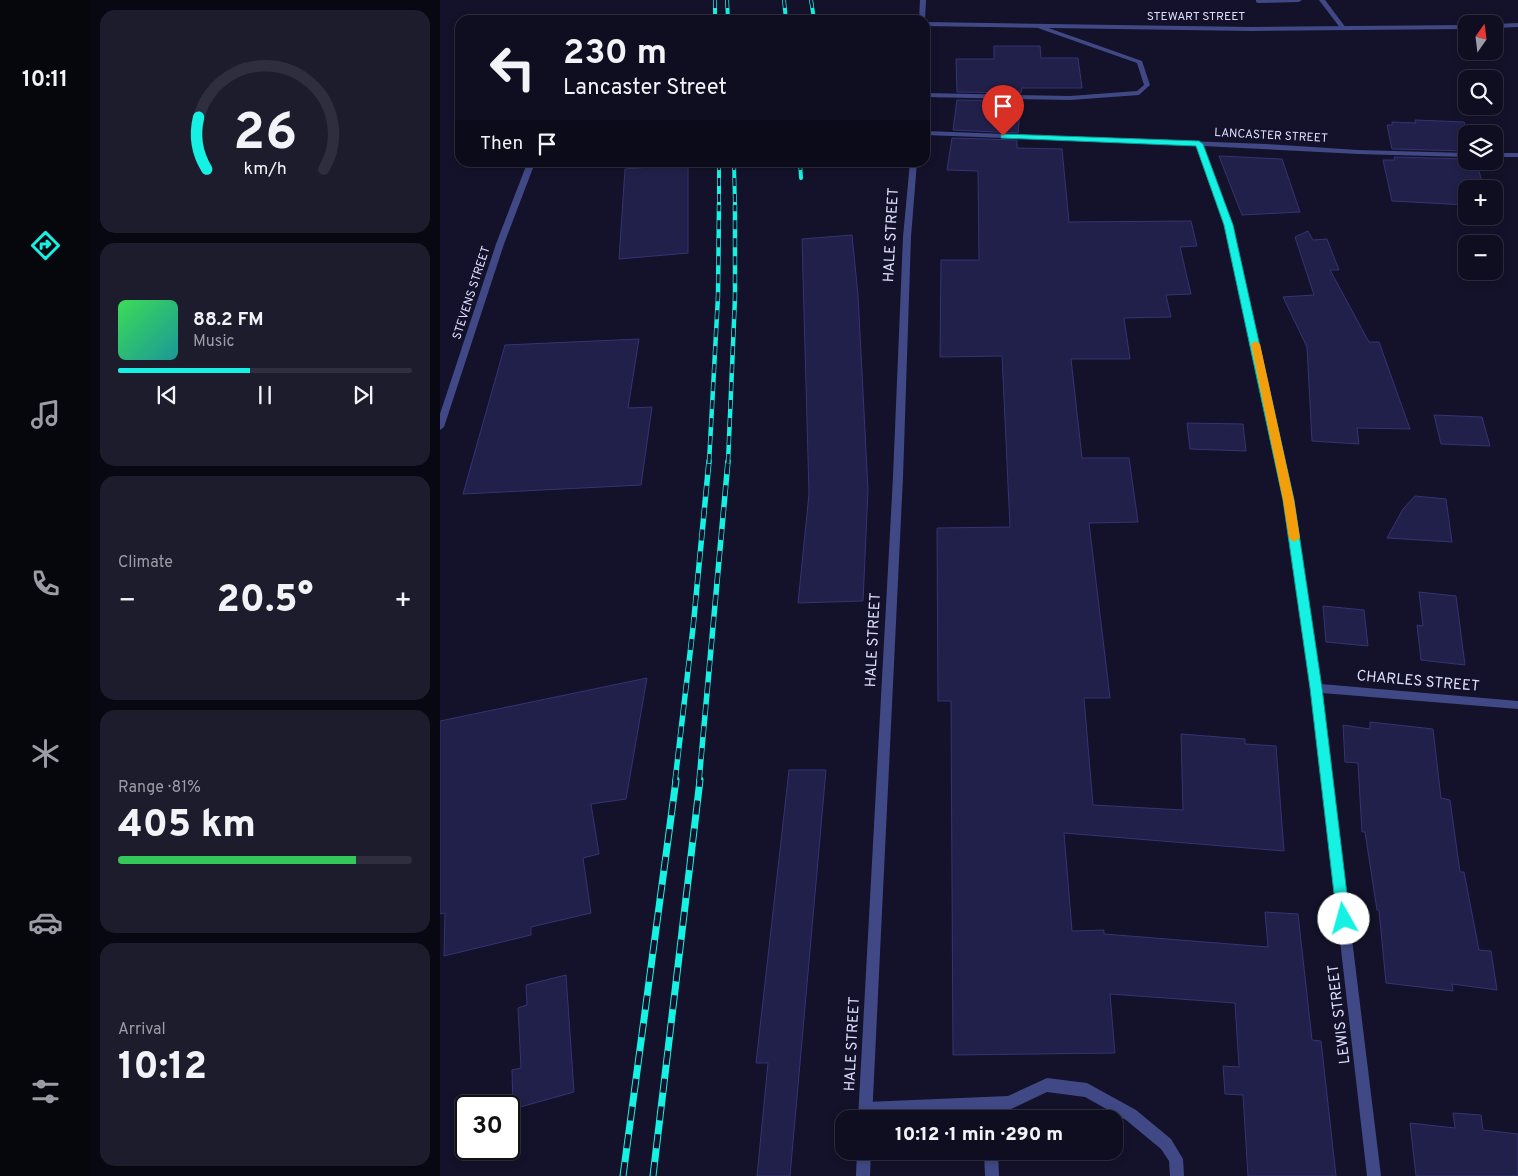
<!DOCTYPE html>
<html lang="en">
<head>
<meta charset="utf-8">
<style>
	:root { --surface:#0e0e20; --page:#1c1c2d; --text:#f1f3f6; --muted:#9b9ca5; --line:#2e2e3e; --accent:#15f2e3 }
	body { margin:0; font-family:Overpass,sans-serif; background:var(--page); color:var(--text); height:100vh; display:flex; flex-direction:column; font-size:19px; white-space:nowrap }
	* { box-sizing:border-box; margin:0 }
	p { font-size:16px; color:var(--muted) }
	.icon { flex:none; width:28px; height:28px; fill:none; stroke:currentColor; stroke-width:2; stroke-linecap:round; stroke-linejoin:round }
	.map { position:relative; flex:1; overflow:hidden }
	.drawer { display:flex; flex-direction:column; gap:10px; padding:10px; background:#080812; width:350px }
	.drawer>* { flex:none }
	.top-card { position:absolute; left:15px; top:15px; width:475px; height:152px; border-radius:15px; box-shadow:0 2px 8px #0003,0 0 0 1px var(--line); background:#0e0e20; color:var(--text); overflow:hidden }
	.needle { width:32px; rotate:14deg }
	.controls { position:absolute; left:1018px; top:15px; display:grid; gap:10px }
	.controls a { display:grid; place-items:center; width:45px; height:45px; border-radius:10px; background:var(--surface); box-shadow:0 2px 8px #0003,0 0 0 1px var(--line); font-size:25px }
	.speed { position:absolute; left:15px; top:1095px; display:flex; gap:10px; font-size:25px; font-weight:700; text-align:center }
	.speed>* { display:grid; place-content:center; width:65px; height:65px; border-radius:50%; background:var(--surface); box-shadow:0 2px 8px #0003,0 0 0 1px var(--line); line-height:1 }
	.speed .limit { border:2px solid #111; border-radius:8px; background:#fff; color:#111 }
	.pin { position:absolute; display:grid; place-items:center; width:42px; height:42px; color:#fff; margin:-51px -21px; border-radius:50% 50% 50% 0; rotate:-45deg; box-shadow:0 0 5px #0007 }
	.pin .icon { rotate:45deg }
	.me { position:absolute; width:55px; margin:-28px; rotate:353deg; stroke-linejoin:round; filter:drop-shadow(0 0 4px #0008) }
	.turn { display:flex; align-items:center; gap:18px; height:105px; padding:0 25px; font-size:22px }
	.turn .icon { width:65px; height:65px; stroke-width:2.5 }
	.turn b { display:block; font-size:35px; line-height:42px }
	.then { display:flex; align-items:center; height:48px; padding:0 25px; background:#0003; gap:10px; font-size:19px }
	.big { font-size:38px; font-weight:800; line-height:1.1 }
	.drawer .card { flex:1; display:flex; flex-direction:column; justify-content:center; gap:8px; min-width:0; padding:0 18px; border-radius:15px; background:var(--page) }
	.drawer .dial { align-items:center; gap:0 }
	.dial svg { height:130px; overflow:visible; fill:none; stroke:var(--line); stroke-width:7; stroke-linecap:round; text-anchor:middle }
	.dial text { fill:var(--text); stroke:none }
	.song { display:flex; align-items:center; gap:15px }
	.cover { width:60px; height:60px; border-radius:8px; background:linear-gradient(135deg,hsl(130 70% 55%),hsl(180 70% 35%)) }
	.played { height:5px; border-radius:2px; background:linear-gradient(90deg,var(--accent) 45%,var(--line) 45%) }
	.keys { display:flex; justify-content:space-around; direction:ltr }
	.heat { display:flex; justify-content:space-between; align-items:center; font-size:28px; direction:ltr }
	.charge { height:8px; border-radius:4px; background:linear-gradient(90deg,#34c759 81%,var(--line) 0) }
	.trip { position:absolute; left:395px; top:1110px; width:288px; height:50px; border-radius:15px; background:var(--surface); box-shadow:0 2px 8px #0003,0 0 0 1px var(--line); font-weight:800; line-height:50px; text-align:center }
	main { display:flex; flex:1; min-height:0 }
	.dock { display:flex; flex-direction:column; width:90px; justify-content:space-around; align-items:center; background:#06060d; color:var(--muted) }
	.dock .icon { width:35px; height:35px }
	.dock .active { color:var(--accent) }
	.dock b { font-size:22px; color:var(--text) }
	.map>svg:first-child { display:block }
	.building { fill:#21204a; stroke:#353374 }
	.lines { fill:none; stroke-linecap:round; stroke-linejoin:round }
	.lane { fill:#404986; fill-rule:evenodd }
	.street { fill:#404986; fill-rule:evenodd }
	.rail-far3-casing { stroke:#15f2e3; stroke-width:4 }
	.rail-far2-casing { stroke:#15f2e3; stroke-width:4.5 }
	.rail-far1-casing { stroke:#15f2e3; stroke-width:5.5 }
	.rail-casing { stroke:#15f2e3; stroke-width:7 }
	.rail-far3 { stroke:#13122a; stroke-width:2.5; stroke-dasharray:8; stroke-linecap:butt }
	.rail-far2 { stroke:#13122a; stroke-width:3; stroke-dasharray:9; stroke-linecap:butt }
	.rail-far1 { stroke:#13122a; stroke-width:4; stroke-dasharray:11; stroke-linecap:butt }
	.rail { stroke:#13122a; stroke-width:5; stroke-dasharray:14; stroke-linecap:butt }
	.route { fill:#15f2e3; stroke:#0e9d94 }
	.slow { fill:#f59e0b }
	.labels { text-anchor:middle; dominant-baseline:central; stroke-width:5; stroke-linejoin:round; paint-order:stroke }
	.far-street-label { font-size:12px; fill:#dddffd; stroke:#13122a }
	.street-label { font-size:15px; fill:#dddffd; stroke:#13122a }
</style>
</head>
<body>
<main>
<nav class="dock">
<b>10:11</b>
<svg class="icon active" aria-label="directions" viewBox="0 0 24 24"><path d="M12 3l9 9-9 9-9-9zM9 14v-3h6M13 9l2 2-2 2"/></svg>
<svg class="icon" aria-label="music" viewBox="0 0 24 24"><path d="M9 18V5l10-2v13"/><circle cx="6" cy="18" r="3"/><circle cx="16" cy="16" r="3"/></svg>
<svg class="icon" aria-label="phone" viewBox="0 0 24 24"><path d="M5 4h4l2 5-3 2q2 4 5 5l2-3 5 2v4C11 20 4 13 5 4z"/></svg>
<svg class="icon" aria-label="climate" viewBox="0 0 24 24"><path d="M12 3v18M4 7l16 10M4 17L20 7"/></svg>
<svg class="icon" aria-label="car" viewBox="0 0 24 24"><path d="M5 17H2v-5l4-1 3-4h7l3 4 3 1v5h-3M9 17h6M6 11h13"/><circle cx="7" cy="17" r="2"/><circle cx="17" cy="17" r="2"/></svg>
<svg class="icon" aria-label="filters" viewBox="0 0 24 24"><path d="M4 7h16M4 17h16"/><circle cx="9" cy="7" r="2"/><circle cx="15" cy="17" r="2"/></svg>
</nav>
<section class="drawer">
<div class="card dial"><svg viewBox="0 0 100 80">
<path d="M14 69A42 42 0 1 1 86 69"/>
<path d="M14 69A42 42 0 0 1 9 37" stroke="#15f2e3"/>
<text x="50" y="56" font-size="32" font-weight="700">26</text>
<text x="50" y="72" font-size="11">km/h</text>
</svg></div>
<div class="card">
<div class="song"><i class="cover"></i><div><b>88.2 FM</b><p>Music</p></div></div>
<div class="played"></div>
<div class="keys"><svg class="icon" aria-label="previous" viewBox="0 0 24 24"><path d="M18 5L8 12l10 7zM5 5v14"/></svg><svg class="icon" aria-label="pause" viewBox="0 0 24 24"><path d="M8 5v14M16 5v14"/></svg><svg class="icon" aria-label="next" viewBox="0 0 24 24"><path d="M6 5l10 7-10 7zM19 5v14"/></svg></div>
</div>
<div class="card"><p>Climate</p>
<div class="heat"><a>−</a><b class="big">20.5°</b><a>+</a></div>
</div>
<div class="card"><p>Range · 81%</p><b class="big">405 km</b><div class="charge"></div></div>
<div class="card"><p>Arrival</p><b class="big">10:12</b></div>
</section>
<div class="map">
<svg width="1078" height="1176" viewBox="0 0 1078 1176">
	<rect width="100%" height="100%" fill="#13122a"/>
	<g class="building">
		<polygon points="554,46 600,46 601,58 638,58 642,88 582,88 581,93 517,92 516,59 554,59"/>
		<polygon points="517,100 581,101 578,133 513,130"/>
		<polygon points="975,120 1024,122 1028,134 1026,151 952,149 947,125 952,125 952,122 976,123"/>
		<polygon points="512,138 577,140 577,148 622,149 629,222 751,221 757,246 740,247 751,294 726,295 731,317 684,318 690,359 631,359 642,458 689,458 698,522 649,523 670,698 644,698 653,805 743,810 741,734 805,739 805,744 836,746 844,851 624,833 632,931 664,930 664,934 828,947 825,912 858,914 872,1040 881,1041 896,1176 808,1176 803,1095 785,1094 783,1066 799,1067 795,1003 670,994 675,1053 513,1055 511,701 498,701 497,528 570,527 562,356 500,357 501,260 539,260 538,171 507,170"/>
		<polygon points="779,156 842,159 860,212 802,215"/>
		<polygon points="954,157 1026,159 1026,161 1036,161 1044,189 1026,189 1026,205 952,201 943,160 955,160"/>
		<polygon points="248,164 248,253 179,259 185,169"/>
		<polygon points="868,231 873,240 887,239 899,270 890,270 929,342 939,342 970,429 917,428 919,444 872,441 867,347 843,297 874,295 855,237"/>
		<polygon points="412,235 418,295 428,490 423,601 358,603 369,494 362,239"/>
		<polygon points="199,339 188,408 212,407 201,485 23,494 65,345"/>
		<polygon points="994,415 1042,417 1050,446 1001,444"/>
		<polygon points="747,423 803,424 806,451 750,449"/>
		<polygon points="975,496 1006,499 1012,542 947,538 963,509"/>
		<polygon points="979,592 1016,596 1025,665 981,660 977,625 983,626"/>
		<polygon points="883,606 924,610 928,646 886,642"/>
		<polygon points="207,678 186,799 151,804 159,854 143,858 151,913 91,927 91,935 4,956 5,913 0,914 0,721"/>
		<polygon points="930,722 993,729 1001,798 1010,800 1020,872 1024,872 1039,950 1051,951 1057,990 1012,984 1013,991 946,983 939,910 937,910 925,832 922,832 918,763 905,762 903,725 930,729"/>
		<polygon points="349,770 386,770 350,1176 317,1176 328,1063 316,1063"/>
		<polygon points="126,975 134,1092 73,1109 72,1070 81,1068 78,1008 87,1005 86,985"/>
		<polygon points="1013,1113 1041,1115 1043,1130 1078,1134 1078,1176 976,1176 970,1123 1015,1128"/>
	</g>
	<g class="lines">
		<g class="lane">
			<polygon points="816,0 862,0 859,2 818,3 816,2"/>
			<polygon points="879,0 885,0 906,28 905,29 901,29"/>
			<polygon points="597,24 702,61 710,85 699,95 630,100 485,97 485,93 630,96 697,91 704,85 697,63 595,27 594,26"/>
			<polygon points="89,162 96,162 92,170 89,170 85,168"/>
			<polygon points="607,1078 647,1083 696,1110 731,1139 743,1159 744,1176 730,1176 729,1161 721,1149 686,1120 645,1097 607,1092 569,1110 558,1110 558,1119 544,1119 544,1111 426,1116 421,1114 419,1109 421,1104 426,1102 568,1096"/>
			<polygon points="544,1151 558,1151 559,1176 545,1176"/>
		</g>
		<g class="street">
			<polygon points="480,0 486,0 485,20 479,20"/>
			<polygon points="485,22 811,27 1026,25 1026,29 811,31 485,26"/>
			<polygon points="1078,23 1078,27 1054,28 1054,24"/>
			<polygon points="485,131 826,144 918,150 1026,153 1026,157 918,154 763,146 793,225 854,500 881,684 1078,701 1078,709 882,693 941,1176 927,1176 871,688 844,500 785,225 756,145 485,135"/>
			<rect x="1054" y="153" width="24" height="4"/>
			<polygon points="470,162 477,162 471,237 463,477 432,1119 418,1119 453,477 463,237"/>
			<polygon points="86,166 93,168 64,244 4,427 0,430 0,414 56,244"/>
			<polygon points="417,1151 431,1151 430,1176 416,1176"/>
		</g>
		<defs>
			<g id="rail-far3">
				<polyline points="275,0 275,20"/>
				<polyline points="287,0 288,20"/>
				<polyline points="344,0 346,20"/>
				<polyline points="371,0 374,19"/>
				<polyline points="279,162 279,207"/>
				<polyline points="294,162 295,207"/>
				<polyline points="360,162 361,178"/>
			</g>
			<g id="rail-far2">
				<polyline points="269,463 278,296 279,205"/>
				<polyline points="288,463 295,297 295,205"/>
			</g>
			<g id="rail-far1">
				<polyline points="235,781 253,628 269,461"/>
				<polyline points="259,781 288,461"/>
			</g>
			<g id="rail">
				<polyline points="183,1176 236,780"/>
				<polyline points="213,1176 260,780"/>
			</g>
		</defs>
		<use href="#rail-far3" class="rail-far3-casing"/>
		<use href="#rail-far2" class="rail-far2-casing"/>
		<use href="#rail-far1" class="rail-far1-casing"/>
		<use href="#rail" class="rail-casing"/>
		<use href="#rail-far3" class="rail-far3"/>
		<use href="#rail-far2" class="rail-far2"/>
		<use href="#rail-far1" class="rail-far1"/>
		<use href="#rail" class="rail"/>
	</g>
	<polygon class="route" points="563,134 759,141 763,144 793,225 854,500 882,688 910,919 908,923 904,925 899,923 897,919 870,688 843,500 784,225 756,146 561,138 561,135"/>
	<polygon class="slow" points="815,341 820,344 854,500 860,538 854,542 849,538 843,500 811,344"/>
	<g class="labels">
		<g class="far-street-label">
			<text x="756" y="17">STEWART STREET</text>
			<text transform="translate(831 136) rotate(3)">LANCASTER STREET</text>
			<text transform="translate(32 293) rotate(-72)">STEVENS STREET</text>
		</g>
		<g class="street-label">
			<text transform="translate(452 235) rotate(-87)">HALE STREET</text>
			<text transform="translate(434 640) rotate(-87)">HALE STREET</text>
			<text transform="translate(978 682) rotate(5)">CHARLES STREET</text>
			<text transform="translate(900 1014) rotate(-97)">LEWIS STREET</text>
			<text transform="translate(413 1044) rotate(-87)">HALE STREET</text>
		</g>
	</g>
</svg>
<div class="controls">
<a><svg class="needle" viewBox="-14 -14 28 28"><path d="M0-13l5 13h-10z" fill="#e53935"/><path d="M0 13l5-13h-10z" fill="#9b9ca5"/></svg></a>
<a><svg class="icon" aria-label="search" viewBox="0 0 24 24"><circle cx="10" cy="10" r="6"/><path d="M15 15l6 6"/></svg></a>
<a><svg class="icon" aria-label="layers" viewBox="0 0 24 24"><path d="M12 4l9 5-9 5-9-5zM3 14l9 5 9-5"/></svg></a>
<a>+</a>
<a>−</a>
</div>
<div class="speed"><div class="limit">30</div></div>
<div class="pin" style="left:563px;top:136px;background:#d93025"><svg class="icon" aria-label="arrive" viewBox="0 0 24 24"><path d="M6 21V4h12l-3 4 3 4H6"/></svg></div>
<svg class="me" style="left:904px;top:919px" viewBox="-20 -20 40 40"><circle r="19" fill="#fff"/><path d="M0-13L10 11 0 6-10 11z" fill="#15f2e3"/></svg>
<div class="trip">10:12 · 1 min · 290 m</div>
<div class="top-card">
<div class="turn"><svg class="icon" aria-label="left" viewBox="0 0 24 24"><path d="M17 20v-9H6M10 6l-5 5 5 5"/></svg><div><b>230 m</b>Lancaster Street</div></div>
<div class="then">Then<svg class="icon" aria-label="arrive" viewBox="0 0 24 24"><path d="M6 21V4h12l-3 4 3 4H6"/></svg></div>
</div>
</div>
</main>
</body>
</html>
